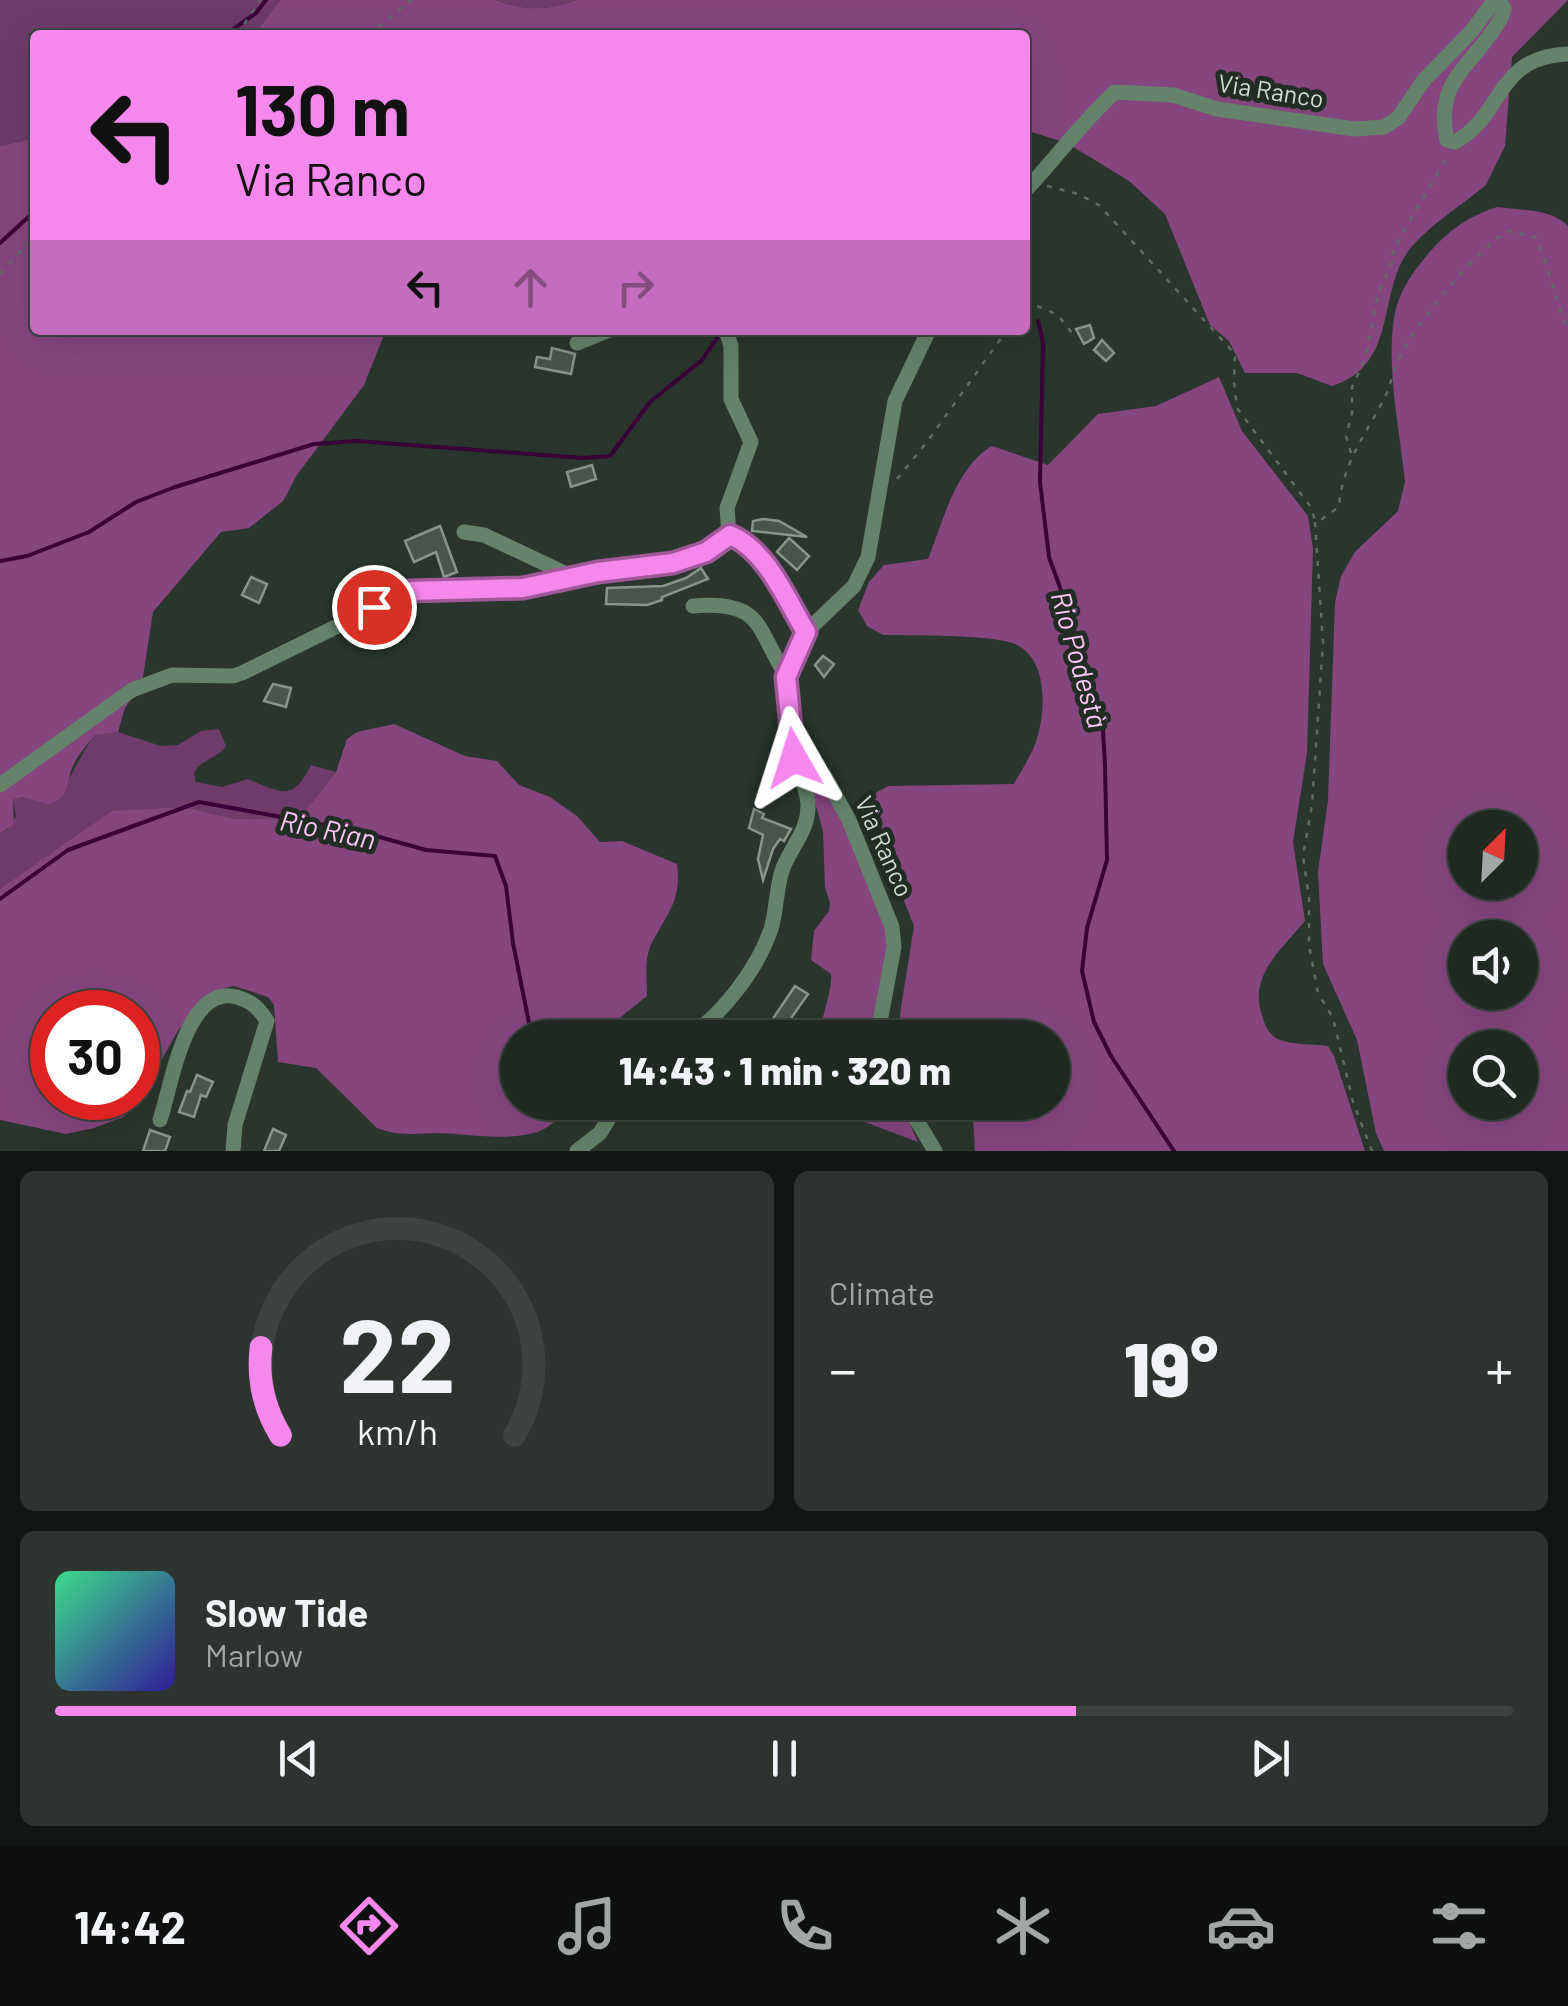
<!DOCTYPE html>
<html lang="en">
<head>
<meta charset="utf-8">
<style>
	:root { --surface:#202822; --page:#2d342f; --text:#f1f3f6; --muted:#a2a6a5; --line:#3d4440; --accent:#f688ed }
	body { margin:0; font-family:Barlow,sans-serif; background:var(--page); color:var(--text); height:100vh; display:flex; flex-direction:column; font-size:38px; white-space:nowrap }
	* { box-sizing:border-box; margin:0 }
	p { font-size:32px; color:var(--muted) }
	.icon { flex:none; width:55px; height:55px; fill:none; stroke:currentColor; stroke-width:2; stroke-linecap:round; stroke-linejoin:round }
	.map { position:relative; height:1151px; overflow:hidden }
	.side { display:flex; flex-direction:column; gap:20px; padding:20px; background:#121613; flex:1 }
	.side>* { flex:none }
	.guide { position:absolute; left:30px; top:30px; width:1000px; height:305px; border-radius:10px; box-shadow:0 10px 40px #0002,0 0 0 2px var(--line); background:#f688ed; color:#111; overflow:hidden }
	.needle { width:65px; rotate:24deg }
	.controls { position:absolute; left:1448px; top:810px; display:grid; gap:20px }
	.controls a { display:grid; place-items:center; width:90px; height:90px; border-radius:50%; background:var(--surface); box-shadow:0 10px 40px #0002,0 0 0 2px var(--line); font-size:50px }
	.speed { position:absolute; left:30px; top:990px; display:flex; gap:20px; font-size:50px; font-weight:700; text-align:center }
	.speed>* { display:grid; place-content:center; width:130px; height:130px; border-radius:50%; background:var(--surface); box-shadow:0 10px 40px #0002,0 0 0 2px var(--line); line-height:1 }
	.speed .limit { border:15px solid #d22; background:#fff; color:#111 }
	.pin { position:absolute; display:grid; place-items:center; width:85px; height:85px; color:#fff; margin:-42px; border:5px solid #fff; border-radius:50%; box-shadow:0 2px 10px #0007 }
	.me { position:absolute; width:110px; margin:-55px; rotate:354deg; stroke-linejoin:round; filter:drop-shadow(0 0 8px #0008) }
	.turn { display:flex; align-items:center; gap:35px; height:210px; padding:0 40px; font-size:45px }
	.turn .icon { width:130px; height:130px; stroke-width:2.5 }
	.turn b { display:block; font-size:70px; line-height:85px }
	.lanes { display:flex; align-items:center; height:95px; padding:0 40px; background:#0003; justify-content:center; gap:50px; direction:ltr }
	.lanes .off { opacity:.35 }
	.big { font-size:75px; font-weight:800; line-height:1.1 }
	.side .card { flex:1; display:flex; flex-direction:column; justify-content:center; gap:15px; min-width:0; padding:0 35px; border-radius:15px; background:var(--page) }
	.side .dial { align-items:center; gap:0 }
	.dial svg { height:260px; overflow:visible; fill:none; stroke:var(--line); stroke-width:7; stroke-linecap:round; text-anchor:middle }
	.dial text { fill:var(--text); stroke:none }
	.song { display:flex; align-items:center; gap:30px }
	.cover { width:120px; height:120px; border-radius:15px; background:linear-gradient(135deg,hsl(150 70% 55%),hsl(250 70% 35%)) }
	.played { height:10px; border-radius:5px; background:linear-gradient(90deg,var(--accent) 70%,var(--line) 70%) }
	.keys { display:flex; justify-content:space-around; direction:ltr }
	.heat { display:flex; justify-content:space-between; align-items:center; font-size:55px; direction:ltr }
	.side .tiles { flex:1; display:grid; gap:20px; grid-template-columns:1fr 1fr }
	.card:last-child { grid-column:span 2 }
	.trip { position:absolute; left:500px; top:1020px; width:570px; height:100px; border-radius:50px; background:var(--surface); box-shadow:0 10px 40px #0002,0 0 0 2px var(--line); font-weight:800; line-height:100px; text-align:center }
	.tab-bar { display:flex; height:160px; justify-content:space-around; align-items:center; background:#0d100e; color:var(--muted) }
	.tab-bar .icon { width:70px; height:70px }
	.tab-bar .active { color:var(--accent) }
	.tab-bar b { font-size:45px; color:var(--text) }
	.map>svg:first-child { display:block }
	.green { fill:#6e3b6a }
	.forest { fill:#85467f; fill-rule:evenodd }
	.lines { fill:none; stroke-linecap:round; stroke-linejoin:round }
	.stream { stroke:#3a0038; stroke-width:4 }
	.building { fill:#48554b; stroke:#87958a; stroke-width:2.5 }
	.path { stroke:#626c64; stroke-width:2.5; stroke-dasharray:5 8; stroke-linecap:butt }
	.minor { stroke:#64836a; stroke-width:15 }
	.route-casing { stroke:#a0589a; stroke-width:25 }
	.route { stroke:#f688ed; stroke-width:18 }
	.labels { text-anchor:middle; dominant-baseline:central; stroke-width:10; stroke-linejoin:round; paint-order:stroke }
	.street-label { font-size:25px; fill:#d2dad4; stroke:#212c23 }
	.water-label { font-size:28px; font-style:italic; fill:#fec7f7; stroke:#212c23 }
</style>
</head>
<body>
<div class="map">
<svg width="1568" height="1151" viewBox="0 0 1568 1151">
	<rect width="100%" height="100%" fill="#2a362d"/>
	<g class="green">
		<polygon points="0,0 280,0 254,35 35,35 35,138 0,146"/>
		<path d="M 496,0 L 576,0 C 550,11 521,11 496,0 Z"/>
		<path d="M 219,729 L 226,746 C 218,759 200,759 194,773 L 196,782 L 222,787 L 248,779 C 281,793 293,802 311,765 L 336,772 L 304,812 L 294,818 L 234,819 L 183,807 L 0,889 L 0,834 L 7,830 L 16,816 L 13,800 L 22,797 L 49,805 C 63,798 81,751 96,734 L 118,732 L 161,746 L 178,745 L 201,731 Z"/>
	</g>
	<g class="forest">
		<path d="M 280,0 L 496,0 C 521,11 550,11 576,0 L 1568,0 L 1512,57 L 1505,146 L 1486,185 C 1463,204 1434,222 1414,244 C 1374,287 1402,364 1332,386 L 1297,373 L 1245,373 L 1229,341 L 1210,325 L 1165,214 L 1129,181 L 1067,143 L 1025,130 L 1025,35 L 254,35 Z"/>
		<path d="M 35,138 L 35,330 L 386,330 L 364,385 L 297,475 L 283,501 L 249,528 L 221,532 L 153,612 L 142,683 L 125,708 L 118,732 L 95,735 C 87,745 75,758 71,771 C 65,790 70,794 49,805 L 22,797 L 13,800 L 14,824 L 0,834 L 0,146 Z"/>
		<path d="M 1497,207 C 1519,210 1553,209 1568,226 L 1568,1151 L 1384,1151 L 1376,1133 L 1357,1040 L 1323,964 L 1318,872 L 1328,800 L 1335,603 L 1341,576 L 1355,552 L 1398,511 L 1405,482 C 1400,431 1385,363 1395,313 C 1399,291 1414,271 1428,254 C 1446,232 1470,215 1497,207 ZM 1465,828 L 1520,828 L 1520,882 L 1465,882 ZM 1465,938 L 1520,938 L 1520,992 L 1465,992 ZM 1465,1048 L 1520,1048 L 1520,1102 L 1465,1102 Z"/>
		<path d="M 1219,377 L 1242,431 L 1308,516 L 1313,549 L 1307,753 L 1293,842 L 1305,921 C 1282,949 1248,976 1262,1015 C 1265,1026 1269,1036 1280,1040 C 1294,1045 1313,1044 1328,1046 L 1334,1056 L 1365,1151 L 975,1151 L 972,1105 L 969,1103 L 1052,1102 L 1052,1038 L 902,1037 L 900,1014 L 914,926 L 867,807 L 869,797 L 888,786 L 1014,784 C 1022,769 1034,752 1038,735 C 1046,707 1047,658 1015,644 C 991,634 912,636 883,635 L 867,626 L 858,610 L 869,582 L 884,565 L 928,559 C 943,522 955,468 992,446 L 1048,465 L 1098,414 L 1156,406 Z"/>
		<path d="M 394,724 L 465,756 L 497,761 L 519,785 L 550,797 L 577,816 L 600,842 L 622,841 L 677,864 C 682,903 665,915 650,947 C 644,961 647,981 647,996 L 612,1024 L 611,1037 L 518,1038 L 518,1102 L 566,1103 C 559,1118 551,1129 533,1133 C 502,1141 470,1134 439,1133 C 417,1133 399,1137 377,1128 L 316,1068 L 278,1062 L 274,1005 L 268,997 L 234,986 L 224,988 L 179,1029 L 137,1103 L 123,1117 L 94,1128 L 66,1134 L 0,1120 L 0,889 L 112,811 L 184,807 L 234,819 L 294,818 L 304,812 L 336,772 L 347,739 L 357,732 ZM 52,1012 L 138,1012 L 138,1098 L 52,1098 Z"/>
		<path d="M 802,756 L 832,795 L 883,913 L 889,943 L 872,1037 L 818,1037 C 821,1022 833,986 831,974 L 811,960 L 814,931 L 829,911 L 830,903 L 825,887 L 823,831 Z"/>
		<polygon points="834,1103 901,1103 918,1142 862,1121"/>
	</g>
	<g class="lines">
		<g class="stream">
			<polyline points="225,35 256,13 266,0"/>
			<polyline points="0,243 35,211"/>
			<polyline points="1038,321 1043,343 1040,482 1049,557 1070,615 1083,674 1103,730 1105,765 1107,860 1087,928 1082,971 1094,1022 1111,1056 1174,1151"/>
			<polyline points="0,561 27,556 89,532 136,502 175,487 314,444 357,441 583,458 610,456 650,402 702,360 717,338"/>
			<polyline points="0,899 68,850 199,802 358,831 426,850 495,856 506,886 513,943 532,1038"/>
			<polyline points="539,1102 540,1110"/>
		</g>
	</g>
	<g class="building">
		<polygon points="1090,325 1094,338 1084,344 1076,329"/>
		<polygon points="1102,340 1114,353 1106,361 1094,350"/>
		<polygon points="552,348 575,354 571,374 535,367 537,357 550,359"/>
		<polygon points="592,465 596,479 571,487 567,472"/>
		<polygon points="763,519 779,521 807,537 752,531 753,521"/>
		<polygon points="440,526 457,572 444,577 436,552 414,562 405,541"/>
		<polygon points="789,538 809,556 797,570 777,552"/>
		<polygon points="701,568 708,579 662,597 662,600 647,605 606,604 607,588 663,586 686,578"/>
		<polygon points="251,577 267,584 259,603 242,595"/>
		<polygon points="823,656 834,664 824,677 815,665"/>
		<polygon points="273,684 291,688 286,707 264,701"/>
		<polygon points="754,809 764,814 762,818 791,829 784,841 780,839 773,849 763,880 758,859 763,835 749,828"/>
		<polygon points="795,986 808,994 782,1031 770,1023"/>
		<polygon points="197,1075 213,1082 206,1097 201,1095 194,1117 179,1112 187,1091 190,1092"/>
		<polygon points="273,1129 286,1135 279,1151 264,1151"/>
		<polygon points="150,1130 170,1137 165,1151 143,1151"/>
	</g>
	<g class="lines">
		<g class="path">
			<polyline points="237,35 260,0"/>
			<polyline points="368,35 411,0"/>
			<path d="M 1047,186 L 1078,194 L 1099,205 L 1235,354 L 1234,382 L 1237,408 L 1310,506 L 1315,520 L 1322,519 L 1339,507 C 1342,466 1363,438 1382,403 C 1390,389 1392,373 1399,359 C 1417,321 1473,254 1507,231 L 1535,237 C 1550,267 1555,301 1568,332"/>
			<polyline points="0,274 35,236"/>
			<path d="M 1025,308 L 1030,305 C 1048,307 1064,318 1072,334"/>
			<polyline points="1351,453 1346,436 1352,413 1352,387 1365,359 1378,294 1395,256 1392,251 1447,157"/>
			<polyline points="897,479 927,442 1007,330"/>
			<polyline points="1315,522 1323,643 1312,805 1303,856 1309,898 1309,945 1318,993 1333,1018 1353,1102 1372,1151"/>
		</g>
		<g class="minor">
			<path d="M 1025,191 C 1056,158 1082,122 1115,92 L 1173,95 L 1217,109 L 1354,129 L 1384,127 L 1398,118 L 1424,80 L 1470,33 L 1495,0 L 1500,2 L 1504,9 L 1501,18 C 1476,64 1433,79 1447,140 L 1455,142 C 1505,115 1494,57 1568,54"/>
			<polyline points="726,330 731,346 731,399 751,442 727,508 729,535"/>
			<polyline points="577,343 609,330"/>
			<polyline points="464,532 484,535 573,577"/>
			<path d="M 693,606 C 764,600 756,629 787,677"/>
			<path d="M 0,785 L 132,690 L 172,675 L 233,676 L 242,673 L 409,591 L 523,588 L 598,572 L 673,563 L 707,552 L 729,535 C 767,550 787,601 806,632"/>
			<path d="M 686,1038 C 721,1017 758,968 771,929 C 777,909 776,887 783,868 C 792,845 809,830 808,804 C 806,780 789,760 792,736"/>
			<polyline points="877,1038 894,947 892,927 849,820 826,778 792,736 787,677 806,632 854,586 868,557 895,401 929,330"/>
			<polyline points="906,1102 935,1151"/>
			<path d="M 160,1120 C 171,1089 185,983 237,997 C 251,1001 259,1008 267,1021 L 235,1125 L 233,1151"/>
			<polyline points="577,1151 600,1133 619,1102"/>
		</g>
	</g>
	<g class="lines">
		<defs>
			<path id="route" d="M 374,607 L 409,591 L 523,588 L 598,572 L 673,563 L 706,552 L 730,535 C 767,550 787,601 806,632 L 786,677 L 794,758"/>
		</defs>
		<use href="#route" class="route-casing"/>
		<use href="#route" class="route"/>
	</g>
	<g class="labels">
		<g class="street-label">
			<text transform="translate(1271 90) rotate(9)">Via Ranco</text>
			<text transform="translate(885 846) rotate(66)">Via Ranco</text>
		</g>
		<g class="water-label">
			<text transform="translate(1080 659) rotate(74)">Rio Podestà</text>
			<text transform="translate(328 829) rotate(12)">Rio Rian</text>
		</g>
	</g>
</svg>
<div class="controls">
<a><svg class="needle" viewBox="-14 -14 28 28"><path d="M0-13l5 13h-10z" fill="#e53935"/><path d="M0 13l5-13h-10z" fill="#a2a6a5"/></svg></a>
<a><svg class="icon" aria-label="sound" viewBox="0 0 24 24"><path d="M4 9h4l5-4v14l-5-4H4zM17 9q2 3 0 6"/></svg></a>
<a><svg class="icon" aria-label="search" viewBox="0 0 24 24"><circle cx="10" cy="10" r="6"/><path d="M15 15l6 6"/></svg></a>
</div>
<div class="speed"><div class="limit">30</div></div>
<div class="pin" style="left:374px;top:607px;background:#d93025"><svg class="icon" aria-label="arrive" viewBox="0 0 24 24"><path d="M6 21V4h12l-3 4 3 4H6"/></svg></div>
<svg class="me" style="left:794px;top:758px" viewBox="-20 -20 40 40"><path d="M0-17L14 15 0 8-14 15z" fill="#f688ed" stroke="#fff" stroke-width="4"/></svg>
<div class="trip">14:43 · 1 min · 320 m</div>
<div class="guide">
<div class="turn"><svg class="icon" aria-label="left" viewBox="0 0 24 24"><path d="M17 20v-9H6M10 6l-5 5 5 5"/></svg><div><b>130 m</b>Via Ranco</div></div>
<div class="lanes"><svg class="icon" aria-label="left" viewBox="0 0 24 24"><path d="M17 20v-9H6M10 6l-5 5 5 5"/></svg><svg class="icon off" aria-label="ahead" viewBox="0 0 24 24"><path d="M12 20V5M6 11l6-6 6 6"/></svg><svg class="icon off" aria-label="right" viewBox="0 0 24 24"><path d="M7 20v-9h11M14 6l5 5-5 5"/></svg></div>
</div>
</div>
<section class="side">
<div class="tiles">
<div class="card dial"><svg viewBox="0 0 100 80">
<path d="M14 69A42 42 0 1 1 86 69"/>
<path d="M14 69A42 42 0 0 1 8 42" stroke="#f688ed"/>
<text x="50" y="56" font-size="32" font-weight="700">22</text>
<text x="50" y="72" font-size="11">km/h</text>
</svg></div>
<div class="card"><p>Climate</p>
<div class="heat"><a>−</a><b class="big">19°</b><a>+</a></div>
</div>
<div class="card">
<div class="song"><i class="cover"></i><div><b>Slow Tide</b><p>Marlow</p></div></div>
<div class="played"></div>
<div class="keys"><svg class="icon" aria-label="previous" viewBox="0 0 24 24"><path d="M18 5L8 12l10 7zM5 5v14"/></svg><svg class="icon" aria-label="pause" viewBox="0 0 24 24"><path d="M8 5v14M16 5v14"/></svg><svg class="icon" aria-label="next" viewBox="0 0 24 24"><path d="M6 5l10 7-10 7zM19 5v14"/></svg></div>
</div>
</div>
</section>
<nav class="tab-bar">
<b>14:42</b>
<svg class="icon active" aria-label="directions" viewBox="0 0 24 24"><path d="M12 3l9 9-9 9-9-9zM9 14v-3h6M13 9l2 2-2 2"/></svg>
<svg class="icon" aria-label="music" viewBox="0 0 24 24"><path d="M9 18V5l10-2v13"/><circle cx="6" cy="18" r="3"/><circle cx="16" cy="16" r="3"/></svg>
<svg class="icon" aria-label="phone" viewBox="0 0 24 24"><path d="M5 4h4l2 5-3 2q2 4 5 5l2-3 5 2v4C11 20 4 13 5 4z"/></svg>
<svg class="icon" aria-label="climate" viewBox="0 0 24 24"><path d="M12 3v18M4 7l16 10M4 17L20 7"/></svg>
<svg class="icon" aria-label="car" viewBox="0 0 24 24"><path d="M5 17H2v-5l4-1 3-4h7l3 4 3 1v5h-3M9 17h6M6 11h13"/><circle cx="7" cy="17" r="2"/><circle cx="17" cy="17" r="2"/></svg>
<svg class="icon" aria-label="filters" viewBox="0 0 24 24"><path d="M4 7h16M4 17h16"/><circle cx="9" cy="7" r="2"/><circle cx="15" cy="17" r="2"/></svg>
</nav>
</body>
</html>
